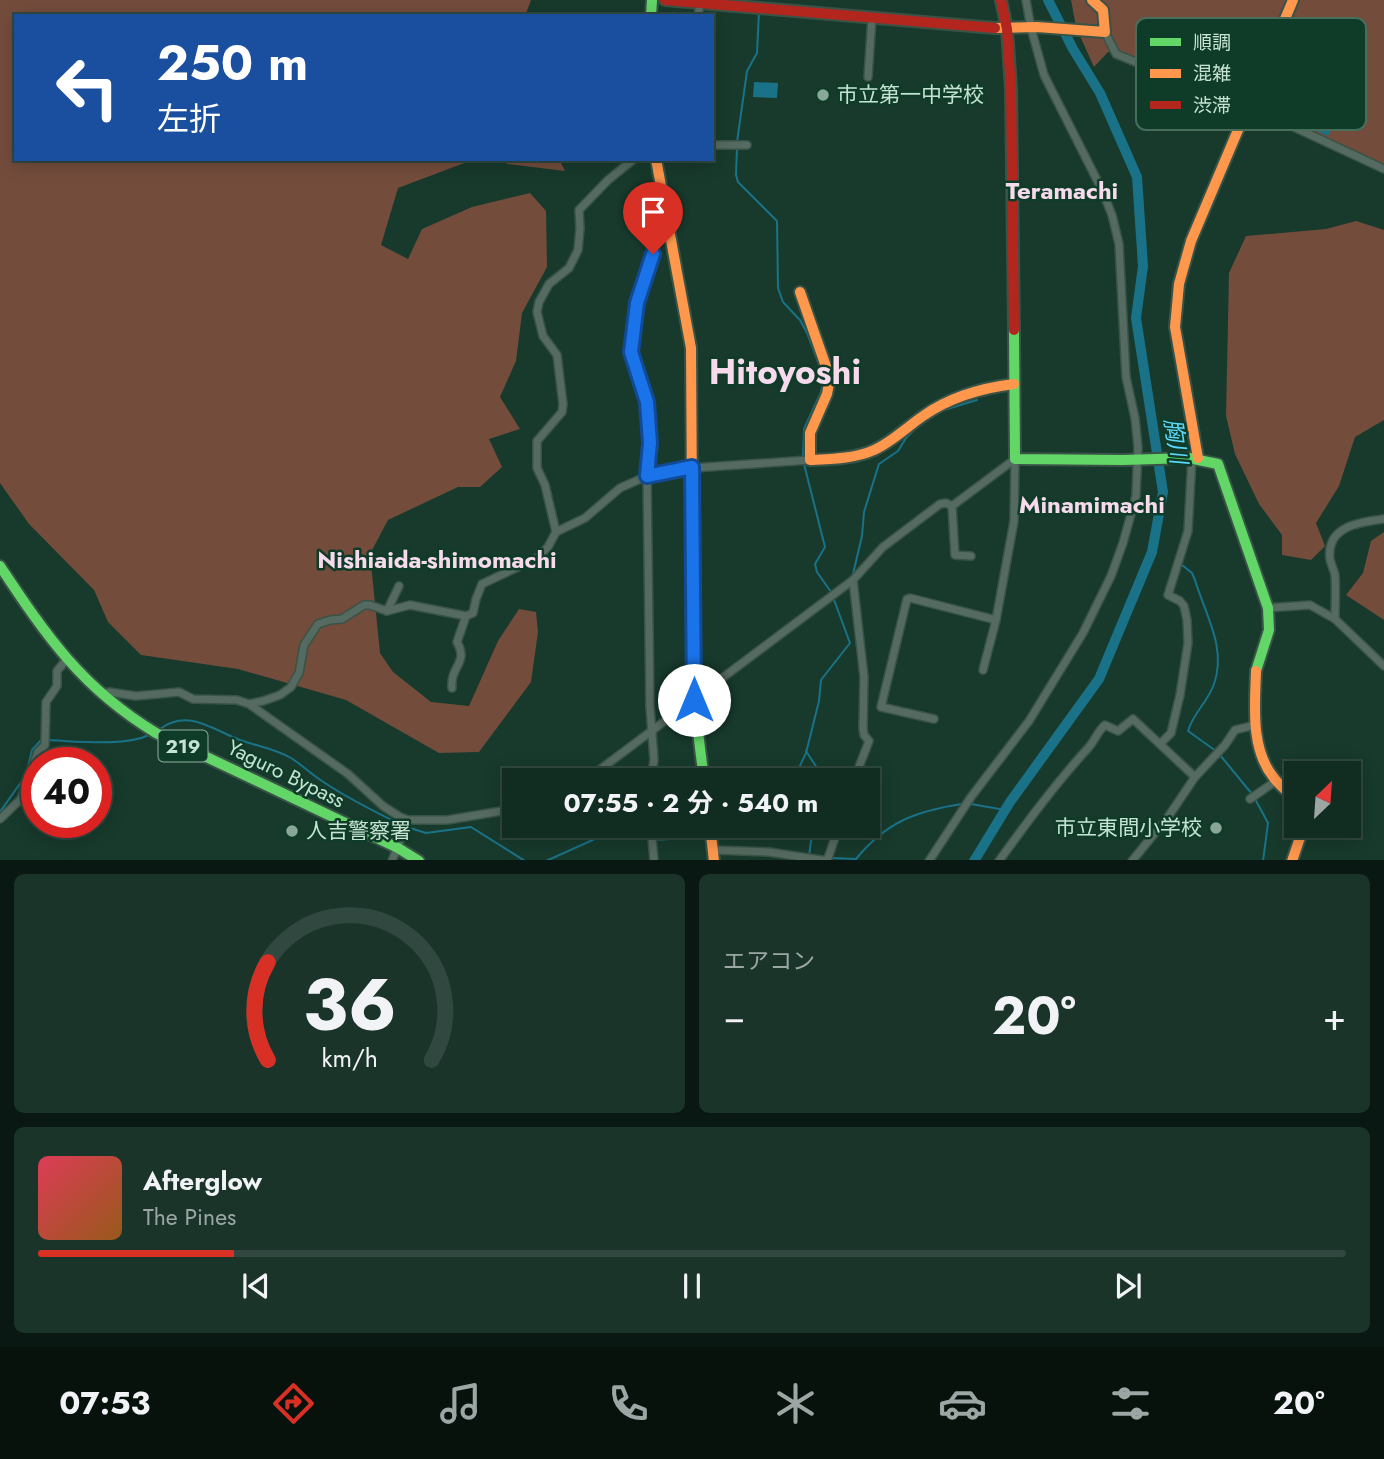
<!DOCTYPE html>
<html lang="ja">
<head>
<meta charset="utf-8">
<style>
	:root { --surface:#112c21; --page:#1a342a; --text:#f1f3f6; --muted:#9ca7a5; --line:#30483f; --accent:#d93025 }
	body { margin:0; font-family:Jost,"Noto Sans JP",sans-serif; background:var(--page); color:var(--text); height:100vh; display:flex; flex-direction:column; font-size:26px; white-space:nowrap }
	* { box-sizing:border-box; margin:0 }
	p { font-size:23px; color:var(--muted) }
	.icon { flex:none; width:38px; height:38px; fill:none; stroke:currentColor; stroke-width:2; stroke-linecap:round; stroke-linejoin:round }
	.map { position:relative; height:860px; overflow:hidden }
	.drawer { display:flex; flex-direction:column; gap:14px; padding:14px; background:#091812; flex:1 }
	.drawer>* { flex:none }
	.banner { position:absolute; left:14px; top:14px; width:700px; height:147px; border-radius:0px; box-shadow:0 4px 18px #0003,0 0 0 2px var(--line); background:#1a4fa0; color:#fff; overflow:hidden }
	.needle { width:46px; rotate:25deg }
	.tools { position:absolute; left:1284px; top:761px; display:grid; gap:14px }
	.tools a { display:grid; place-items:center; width:77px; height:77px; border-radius:0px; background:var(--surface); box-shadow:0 4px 18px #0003,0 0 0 2px var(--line); font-size:35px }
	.speed { position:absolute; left:21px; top:747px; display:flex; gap:14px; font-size:35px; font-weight:700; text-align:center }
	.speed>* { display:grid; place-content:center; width:91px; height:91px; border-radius:50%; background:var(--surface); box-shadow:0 4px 18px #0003,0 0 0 2px var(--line); line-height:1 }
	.speed .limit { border:10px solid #d22; background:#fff; color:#111 }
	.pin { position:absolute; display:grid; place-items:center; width:60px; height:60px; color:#fff; margin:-72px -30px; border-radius:50% 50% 50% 0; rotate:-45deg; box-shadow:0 0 7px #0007 }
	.pin .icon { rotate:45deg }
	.me { position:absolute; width:77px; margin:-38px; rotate:0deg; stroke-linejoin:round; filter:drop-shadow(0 0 5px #0008) }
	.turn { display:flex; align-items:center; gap:24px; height:147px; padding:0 28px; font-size:32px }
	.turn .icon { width:91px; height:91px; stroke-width:2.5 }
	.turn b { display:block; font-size:49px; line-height:60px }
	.big { font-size:52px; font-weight:700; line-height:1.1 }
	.drawer .widget { flex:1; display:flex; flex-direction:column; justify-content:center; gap:10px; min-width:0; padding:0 24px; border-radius:10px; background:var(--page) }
	.drawer .dial { align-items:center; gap:0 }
	.dial svg { height:182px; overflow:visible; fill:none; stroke:var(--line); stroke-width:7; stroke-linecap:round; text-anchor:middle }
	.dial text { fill:var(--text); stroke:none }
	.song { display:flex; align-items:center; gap:21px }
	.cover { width:84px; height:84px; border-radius:10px; background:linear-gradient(135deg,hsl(350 70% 55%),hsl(30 70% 35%)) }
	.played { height:7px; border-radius:4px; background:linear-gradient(90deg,var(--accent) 15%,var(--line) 15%) }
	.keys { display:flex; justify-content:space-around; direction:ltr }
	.heat { display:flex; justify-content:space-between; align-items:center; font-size:38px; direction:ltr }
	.drawer .tiles { flex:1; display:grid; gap:14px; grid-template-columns:1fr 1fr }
	.widget:last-child { grid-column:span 2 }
	.trip { position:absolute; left:502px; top:768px; width:378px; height:70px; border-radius:0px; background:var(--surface); box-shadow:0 4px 18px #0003,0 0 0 2px var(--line); font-weight:700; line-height:70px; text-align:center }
	.tab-bar { display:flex; height:112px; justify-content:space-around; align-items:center; background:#07120d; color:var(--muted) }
	.tab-bar .icon { width:49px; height:49px }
	.tab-bar .selected { color:var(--accent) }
	.tab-bar b { font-size:32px; color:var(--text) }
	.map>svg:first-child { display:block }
	.green { fill:#734c3c }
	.water { fill:#1a7288 }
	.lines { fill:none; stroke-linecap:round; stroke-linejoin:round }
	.stream { stroke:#1a7288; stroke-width:2 }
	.river { stroke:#1a7288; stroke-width:10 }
	.street-casing { stroke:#395347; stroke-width:10 }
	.fast-casing { stroke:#395347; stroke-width:14 }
	.slow-casing { stroke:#395347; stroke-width:14 }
	.jam-casing { stroke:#395347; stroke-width:14 }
	.street { stroke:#556a60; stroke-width:7 }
	.fast { stroke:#63d668; stroke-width:10 }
	.slow { stroke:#ff974d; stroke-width:10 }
	.jam { stroke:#b3261e; stroke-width:10 }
	.route-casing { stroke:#114b97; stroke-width:18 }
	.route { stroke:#1a73e8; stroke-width:12 }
	.poi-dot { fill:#88a798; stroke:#0f3c28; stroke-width:2.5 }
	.labels { text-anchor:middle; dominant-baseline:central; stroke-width:5; stroke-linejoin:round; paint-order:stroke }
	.shield { fill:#0f3c28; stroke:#8eb09f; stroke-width:2 }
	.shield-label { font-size:19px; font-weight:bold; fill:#c5e2d2 }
	.poi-label { font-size:21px; fill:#c5e2d2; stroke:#0f3c28; text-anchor:start }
	.street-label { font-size:21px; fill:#c5e2d2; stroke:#0f3c28 }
	.water-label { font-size:23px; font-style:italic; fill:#5bd7fb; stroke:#0f3c28 }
	.quarter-label { font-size:24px; font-weight:bold; fill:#f7daec; stroke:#0f3c28 }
	.town-label { font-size:35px; font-weight:bold; fill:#f7daec; stroke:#0f3c28 }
	.key { fill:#0f3c28; stroke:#466e5b; stroke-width:2 }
	.key-label { font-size:19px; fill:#c5e2d2 }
</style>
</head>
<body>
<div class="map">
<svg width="1384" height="861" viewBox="0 0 1384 861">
	<rect width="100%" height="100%" fill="#173a2c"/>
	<g class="green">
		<polygon points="0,0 531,0 525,16 16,16 16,159 475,159 398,188 381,245 408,259 422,229 472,207 530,193 546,211 547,267 522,313 516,361 500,397 520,429 489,439 502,467 480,487 458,487 388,520 370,554 380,653 393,672 431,702 469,706 498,641 519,609 536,612 538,632 531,682 479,752 439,753 346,700 238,669 141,655 108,622 94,590 29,524 0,483"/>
		<polygon points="1071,0 1384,0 1384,167 1117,53 1108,52 1094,67 1076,27"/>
		<polygon points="506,159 559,159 565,171 507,164"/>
		<polygon points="1356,221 1384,230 1384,420 1355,437 1339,486 1316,523 1325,546 1311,560 1282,555 1282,535 1259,504 1235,454 1226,416 1229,273 1246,236 1326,229"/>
		<polygon points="1384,532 1384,620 1346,595 1363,573 1371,541"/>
	</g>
	<g class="water">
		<polygon points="754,82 778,83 777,98 753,97"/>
		<polygon points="1262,92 1334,124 1328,136 1256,104"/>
	</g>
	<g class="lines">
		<g class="stream">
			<polyline points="737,142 747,71 757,53 759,11"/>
			<polyline points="737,147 736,175 738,182 777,221 778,288 783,302 800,320 807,333 821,370 823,382 821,392 804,429 803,456"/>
			<polyline points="926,420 944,410 977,400"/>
			<polyline points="804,464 825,547 815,564 817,572 831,592"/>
			<path d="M 1182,565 L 1192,573 L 1195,580 C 1205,614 1227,648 1214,684 C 1208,702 1193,713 1188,731 L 1216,751"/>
			<polyline points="853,574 862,536 864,512 879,464 898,451 906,438 919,425"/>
			<path d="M 160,729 C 188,708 213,730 240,740 C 257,746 275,749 291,758 C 302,765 311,774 322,781 C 347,798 375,812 402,825"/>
			<path d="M 47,740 C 75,741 124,747 149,735"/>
			<polyline points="806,751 821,774 822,780"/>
			<polyline points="1220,755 1252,794"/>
			<polyline points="767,780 774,774 797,772 806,753 819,701 821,680 850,643 833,597"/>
			<polyline points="1255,799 1268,823 1263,861"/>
			<polyline points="971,804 1005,810"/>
			<polyline points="0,812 26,775 32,750 42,739"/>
			<polyline points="407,827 426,833 471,827 525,861"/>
			<path d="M 655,839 C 669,841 678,838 684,826"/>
			<polyline points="809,856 813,826"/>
			<path d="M 831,858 L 856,859 C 886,822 916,811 962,804"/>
			<polyline points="546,861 615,830 649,839"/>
		</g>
		<polyline class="river" points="974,861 1010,802 1099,679 1152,552 1163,492 1136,318 1143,266 1137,177 1100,93 1073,49 1048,0"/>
		<defs>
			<g id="street">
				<polyline points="698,16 700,3"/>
				<polyline points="1105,32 1116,54 1283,122 1384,169"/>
				<polyline points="868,77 872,17"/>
				<polyline points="1283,122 1291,104"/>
				<polyline points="712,145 747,145"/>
				<polyline points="952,506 1015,459"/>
				<polyline points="556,532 545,485 537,468 537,441 562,412 563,404 557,355 543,336 537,312 539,302 549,284 569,268 578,250 580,228 579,210 608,180 634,159"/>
				<polyline points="853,580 864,677 863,728 864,735 869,741 854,780"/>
				<polyline points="1268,608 1310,605 1335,619 1384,666"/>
				<polyline points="387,611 410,605 466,616"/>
				<path d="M 1335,619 C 1335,605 1336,590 1335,575 C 1334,570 1331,565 1330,559 C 1326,526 1360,522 1384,519"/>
				<polyline points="983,670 996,620"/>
				<path d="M 452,688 C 450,665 469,664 457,642 L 466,616 L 473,613 L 476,599 L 482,584 L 537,558 L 548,547 L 556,532 L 585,518 L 620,488 L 647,476 L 692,468 L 810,460"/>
				<polyline points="102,695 109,692 136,696 179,692 193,699 237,700 249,704 263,701 280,695 291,687 299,673 304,645 318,624 330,620 342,619 364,605 370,605 387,611 399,586"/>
				<polyline points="249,704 348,774 383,806 400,817 408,820 447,820 514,809"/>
				<polyline points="934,719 881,707 907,599 910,598 996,620 1014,521 1015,459"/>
				<polyline points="1160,744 1171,733 1180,695 1188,643 1187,620 1184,606 1180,601 1168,595 1188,531 1192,457"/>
				<polyline points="1195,777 1225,745 1235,730 1255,725"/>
				<polyline points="586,780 853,580 883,547 940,504 946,503 952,506 955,555 971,556"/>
				<path d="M 651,780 L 654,760 L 650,707 L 647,476 C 650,453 652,412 645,390 C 641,378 633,368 632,355 C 629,314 649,268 661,229 L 667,220"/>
				<polyline points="1250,799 1276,781"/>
				<polyline points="0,819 21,799 38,752 45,745 46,702 57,686 57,671 66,660"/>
				<polyline points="651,826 654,861"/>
				<polyline points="713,850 769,852 828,861"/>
				<polyline points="392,861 408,820"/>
				<polyline points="827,861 839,826"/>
				<polyline points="929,861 971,797 1029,721 1083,633 1111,576 1123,543 1136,496 1138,447 1135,418 1126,377 1119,244 1112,215 1102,190 1044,75 1031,28 1026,0"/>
				<path d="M 999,861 C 1028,821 1056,783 1089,747 C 1095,740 1098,731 1105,725 L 1118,731 L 1133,719 L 1195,777 L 1168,817 L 1132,861"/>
			</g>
			<g id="fast">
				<polyline points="651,16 652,0"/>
				<polyline points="1014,330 1015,459 1123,460 1189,458 1218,464 1268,608 1269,630 1256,671"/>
				<polyline points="692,504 694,700 704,780"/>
				<path d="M 0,566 C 47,637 82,688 156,733 L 398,848 L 419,861"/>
			</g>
			<g id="slow">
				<polyline points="995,28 1037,27 1105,32 1103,10 1092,0"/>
				<polyline points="656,159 691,348 692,504"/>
				<path d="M 800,292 L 830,378 L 827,394 L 810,433 L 810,460 C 831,459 854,459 874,450 C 892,442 907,427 923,416 C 950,397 981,388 1014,384"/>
				<polyline points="1198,458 1175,327 1179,284 1191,241 1293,0"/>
				<path d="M 1256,671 C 1255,705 1250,749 1274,778 C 1280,786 1289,793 1297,801"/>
				<polyline points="710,826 714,861"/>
				<polyline points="1292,861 1304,826"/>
			</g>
			<g id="jam">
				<polyline points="665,0 995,28"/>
				<polyline points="1001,0 1007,29 1011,89 1014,330"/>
			</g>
		</defs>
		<use href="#street" class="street-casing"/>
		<use href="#fast" class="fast-casing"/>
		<use href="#slow" class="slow-casing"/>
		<use href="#jam" class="jam-casing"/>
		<use href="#street" class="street"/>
		<use href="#fast" class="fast"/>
		<use href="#slow" class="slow"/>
		<use href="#jam" class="jam"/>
	</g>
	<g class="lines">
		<defs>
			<polyline id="route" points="653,254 637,303 631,352 647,402 650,443 647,476 692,467 694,700"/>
		</defs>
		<use href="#route" class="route-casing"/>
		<use href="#route" class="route"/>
	</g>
	<g class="poi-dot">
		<circle cx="823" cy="95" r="7"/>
		<circle cx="1216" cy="828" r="7"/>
		<circle cx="292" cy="831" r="7"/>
	</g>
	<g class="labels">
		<rect class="shield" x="158.5" y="730.5" width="49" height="31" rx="5"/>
		<g class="shield-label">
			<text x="183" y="746">219</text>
		</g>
		<g class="poi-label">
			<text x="837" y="95">市立第一中学校</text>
			<text x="1202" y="828" text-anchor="end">市立東間小学校</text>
			<text x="306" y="831">人吉警察署</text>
		</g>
		<g class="street-label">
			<text transform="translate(286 774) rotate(26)">Yaguro Bypass</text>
		</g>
		<g class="water-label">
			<text transform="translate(1176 441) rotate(81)">胸川</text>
		</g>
		<g class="quarter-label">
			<text x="1062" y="190">Teramachi</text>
			<text x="1092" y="504">Minamimachi</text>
			<text x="437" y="559">Nishiaida-shimomachi</text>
		</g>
		<g class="town-label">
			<text x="785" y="372">Hitoyoshi</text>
		</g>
	</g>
	<rect x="1136" y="18" width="230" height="112" rx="10" class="key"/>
	<rect x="1150" y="38" width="31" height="8" fill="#63d668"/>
	<rect x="1150" y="69" width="31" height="9" fill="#ff974d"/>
	<rect x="1150" y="101" width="31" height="8" fill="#b3261e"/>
	<g class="key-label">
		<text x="1193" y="49">順調</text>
		<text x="1193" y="80">混雑</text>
		<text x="1193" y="112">渋滞</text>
	</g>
</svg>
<div class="tools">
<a><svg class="needle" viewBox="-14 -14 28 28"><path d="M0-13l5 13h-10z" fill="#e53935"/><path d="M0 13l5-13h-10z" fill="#9ca7a5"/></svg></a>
</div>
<div class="speed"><div class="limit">40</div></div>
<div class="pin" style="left:653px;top:254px;background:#d93025"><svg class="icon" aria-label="arrive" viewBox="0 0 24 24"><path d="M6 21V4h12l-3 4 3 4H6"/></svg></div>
<svg class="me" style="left:694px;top:700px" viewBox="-20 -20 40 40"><circle r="19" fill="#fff"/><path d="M0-13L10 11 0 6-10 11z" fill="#1a73e8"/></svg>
<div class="trip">07:55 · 2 分 · 540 m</div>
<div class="banner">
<div class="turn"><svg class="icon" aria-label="left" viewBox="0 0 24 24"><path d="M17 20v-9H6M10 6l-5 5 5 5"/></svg><div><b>250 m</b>左折</div></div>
</div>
</div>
<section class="drawer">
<div class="tiles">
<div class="widget dial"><svg viewBox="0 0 100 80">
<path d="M14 69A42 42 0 1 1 86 69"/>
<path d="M14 69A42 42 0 0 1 14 26" stroke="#d93025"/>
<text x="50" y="56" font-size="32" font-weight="700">36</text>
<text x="50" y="72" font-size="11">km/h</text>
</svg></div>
<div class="widget"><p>エアコン</p>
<div class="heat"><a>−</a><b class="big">20°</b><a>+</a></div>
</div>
<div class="widget">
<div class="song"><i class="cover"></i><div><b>Afterglow</b><p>The Pines</p></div></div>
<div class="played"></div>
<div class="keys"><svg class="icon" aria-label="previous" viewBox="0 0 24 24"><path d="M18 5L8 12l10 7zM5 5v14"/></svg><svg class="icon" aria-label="pause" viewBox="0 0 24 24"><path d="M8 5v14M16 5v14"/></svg><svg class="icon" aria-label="next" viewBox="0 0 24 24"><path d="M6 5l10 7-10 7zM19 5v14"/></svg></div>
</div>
</div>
</section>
<nav class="tab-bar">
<b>07:53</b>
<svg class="icon selected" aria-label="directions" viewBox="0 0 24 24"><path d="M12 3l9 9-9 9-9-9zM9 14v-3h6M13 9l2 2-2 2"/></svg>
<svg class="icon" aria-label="music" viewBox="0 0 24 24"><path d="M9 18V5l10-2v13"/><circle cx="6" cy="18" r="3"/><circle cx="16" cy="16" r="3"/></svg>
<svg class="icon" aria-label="phone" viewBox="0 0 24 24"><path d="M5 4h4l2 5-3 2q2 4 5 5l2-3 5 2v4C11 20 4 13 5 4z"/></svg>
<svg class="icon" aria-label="climate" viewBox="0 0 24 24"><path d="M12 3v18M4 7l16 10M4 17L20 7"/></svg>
<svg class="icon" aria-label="car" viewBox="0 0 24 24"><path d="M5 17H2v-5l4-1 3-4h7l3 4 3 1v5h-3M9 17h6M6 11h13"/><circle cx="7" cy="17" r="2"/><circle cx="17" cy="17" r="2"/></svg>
<svg class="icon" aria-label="filters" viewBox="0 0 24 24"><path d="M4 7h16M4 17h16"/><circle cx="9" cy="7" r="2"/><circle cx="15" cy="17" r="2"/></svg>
<b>20°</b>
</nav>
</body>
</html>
